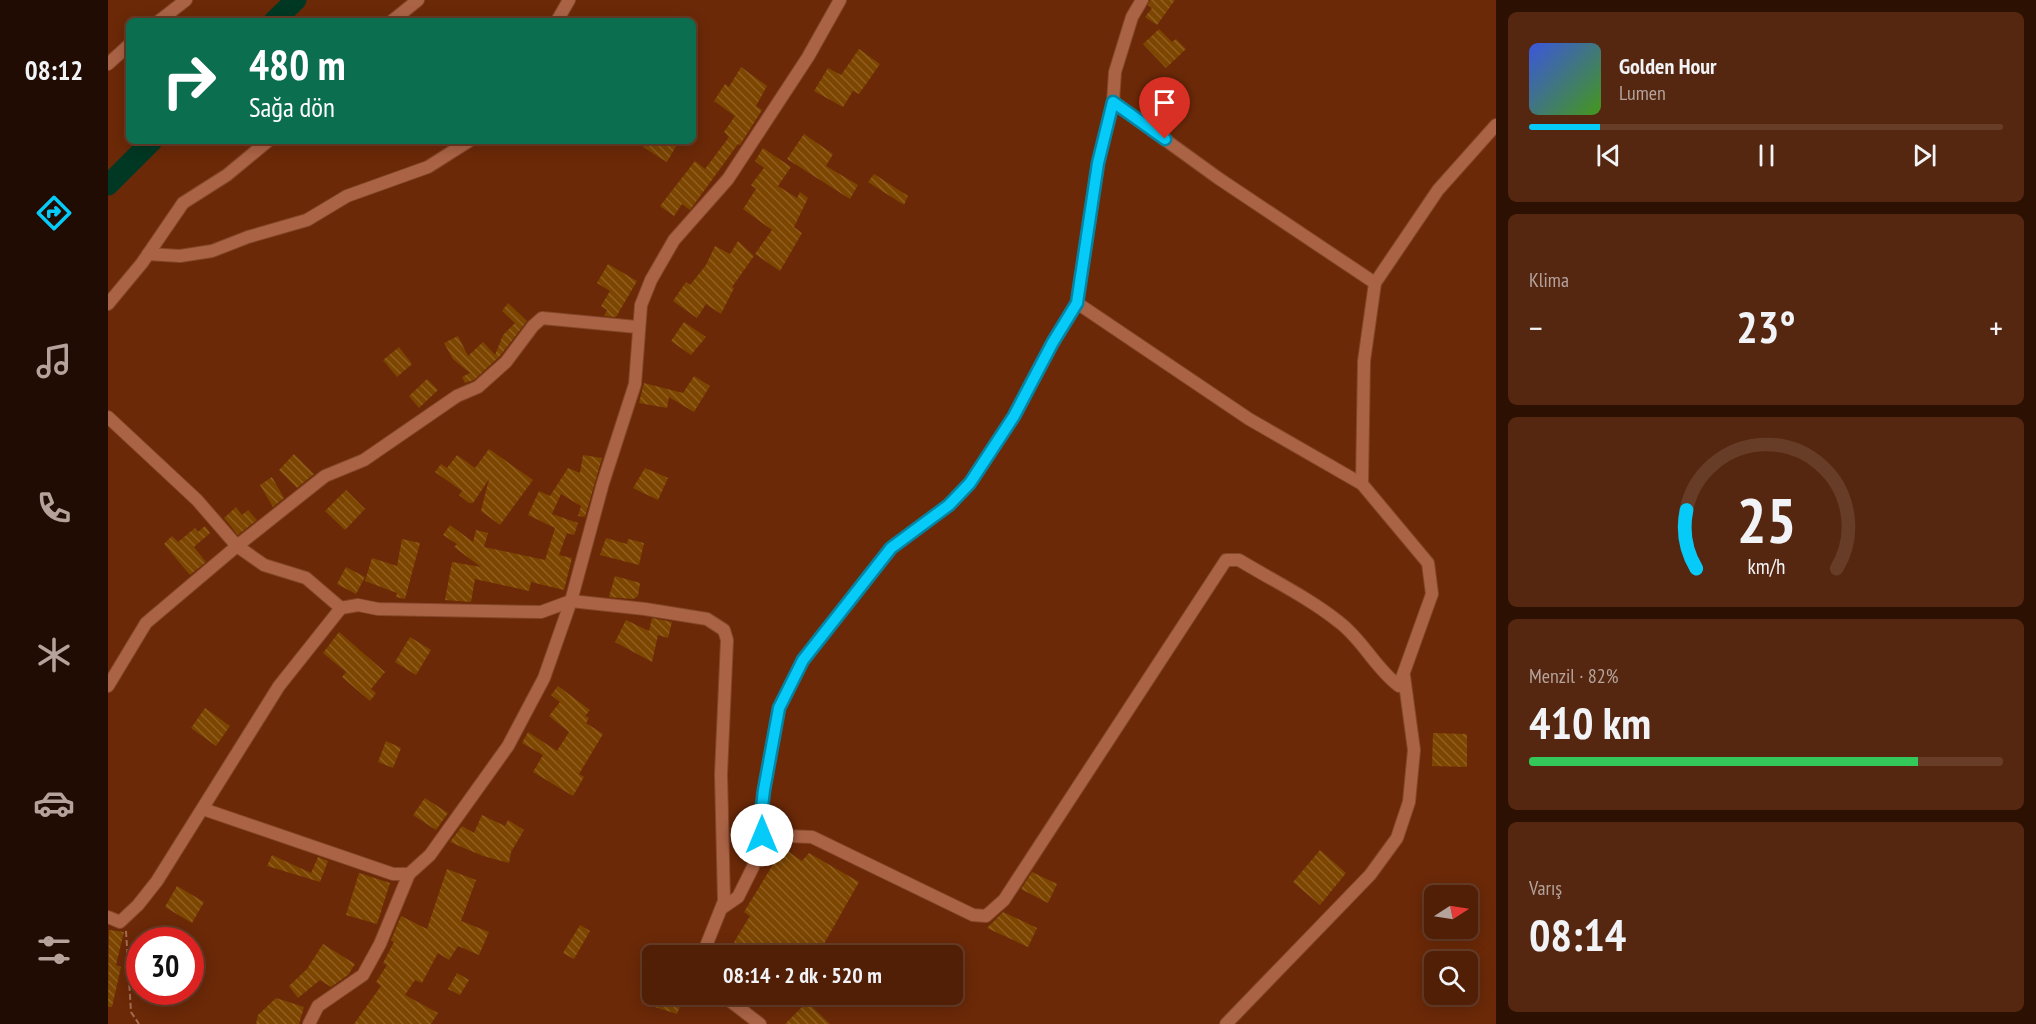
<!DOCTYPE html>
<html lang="tr">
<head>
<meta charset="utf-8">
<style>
	:root { --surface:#501f06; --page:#562710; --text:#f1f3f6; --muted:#b4a29b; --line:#673d28; --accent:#06cbf9 }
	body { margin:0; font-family:"PT Sans Narrow",sans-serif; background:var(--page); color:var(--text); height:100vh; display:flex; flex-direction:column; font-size:22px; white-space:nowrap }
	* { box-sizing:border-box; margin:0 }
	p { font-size:20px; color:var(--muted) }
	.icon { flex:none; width:33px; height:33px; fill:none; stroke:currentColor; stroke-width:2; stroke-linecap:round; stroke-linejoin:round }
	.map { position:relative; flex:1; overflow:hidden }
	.side { display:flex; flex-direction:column; gap:12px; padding:12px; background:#2c1103; width:540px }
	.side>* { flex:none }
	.banner { position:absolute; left:18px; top:18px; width:570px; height:126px; border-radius:9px; box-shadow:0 3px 15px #0003,0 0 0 2px var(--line); background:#0b6e4f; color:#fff; overflow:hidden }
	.needle { width:39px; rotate:78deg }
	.tools { position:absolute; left:1316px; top:885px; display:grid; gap:12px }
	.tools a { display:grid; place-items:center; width:54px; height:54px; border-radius:9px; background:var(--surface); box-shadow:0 3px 15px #0003,0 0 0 2px var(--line); font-size:30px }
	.speed { position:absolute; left:18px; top:927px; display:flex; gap:12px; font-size:30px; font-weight:700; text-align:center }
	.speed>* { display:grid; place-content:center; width:78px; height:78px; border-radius:50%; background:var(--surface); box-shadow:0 3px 15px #0003,0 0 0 2px var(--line); line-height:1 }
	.speed .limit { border:9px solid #d22; background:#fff; color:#111 }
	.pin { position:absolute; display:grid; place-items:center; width:51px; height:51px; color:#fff; margin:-62px -26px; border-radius:50% 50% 50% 0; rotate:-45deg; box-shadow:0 0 6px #0007 }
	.pin .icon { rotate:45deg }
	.me { position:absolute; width:66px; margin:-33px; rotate:0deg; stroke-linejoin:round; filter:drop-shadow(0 0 4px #0008) }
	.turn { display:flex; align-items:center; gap:21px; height:126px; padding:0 24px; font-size:27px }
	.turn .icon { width:78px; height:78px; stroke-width:2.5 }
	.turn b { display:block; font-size:42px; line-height:51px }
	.big { font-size:45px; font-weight:600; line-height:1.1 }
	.side .widget { flex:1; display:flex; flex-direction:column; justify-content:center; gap:9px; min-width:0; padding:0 21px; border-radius:9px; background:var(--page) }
	.side .dial { align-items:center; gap:0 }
	.dial svg { height:156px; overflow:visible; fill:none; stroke:var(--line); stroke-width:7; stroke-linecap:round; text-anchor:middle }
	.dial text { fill:var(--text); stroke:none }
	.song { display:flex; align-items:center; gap:18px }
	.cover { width:72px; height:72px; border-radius:9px; background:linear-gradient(135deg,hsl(230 70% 55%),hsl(100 70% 35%)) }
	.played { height:6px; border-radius:3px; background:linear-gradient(90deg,var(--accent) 15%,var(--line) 15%) }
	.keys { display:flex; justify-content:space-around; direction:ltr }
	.heat { display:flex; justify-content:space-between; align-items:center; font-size:33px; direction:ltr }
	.charge { height:9px; border-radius:4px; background:linear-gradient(90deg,#34c759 82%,var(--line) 0) }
	.trip { position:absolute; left:534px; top:945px; width:321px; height:60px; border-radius:9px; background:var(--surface); box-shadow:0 3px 15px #0003,0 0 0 2px var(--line); font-weight:600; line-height:60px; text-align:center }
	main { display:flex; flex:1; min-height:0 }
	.tab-bar { display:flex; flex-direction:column; width:108px; justify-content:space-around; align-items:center; background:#200c02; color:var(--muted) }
	.tab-bar .icon { width:42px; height:42px }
	.tab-bar .on { color:var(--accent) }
	.tab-bar b { font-size:27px; color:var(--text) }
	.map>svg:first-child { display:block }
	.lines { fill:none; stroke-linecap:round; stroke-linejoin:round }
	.river { stroke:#003823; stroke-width:21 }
	.building { fill:url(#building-back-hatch) }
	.minor-casing { stroke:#844729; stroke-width:14 }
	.path { stroke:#a36b50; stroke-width:2; stroke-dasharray:6 3; stroke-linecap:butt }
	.minor { stroke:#ab6346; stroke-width:12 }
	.route-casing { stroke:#0484a2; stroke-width:15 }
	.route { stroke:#06cbf9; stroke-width:10 }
</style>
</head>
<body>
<main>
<nav class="tab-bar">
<b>08:12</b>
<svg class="icon on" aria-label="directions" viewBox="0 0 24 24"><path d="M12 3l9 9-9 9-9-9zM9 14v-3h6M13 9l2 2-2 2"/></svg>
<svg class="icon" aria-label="music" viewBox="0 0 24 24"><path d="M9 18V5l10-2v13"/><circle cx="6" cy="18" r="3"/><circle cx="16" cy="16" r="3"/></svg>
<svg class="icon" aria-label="phone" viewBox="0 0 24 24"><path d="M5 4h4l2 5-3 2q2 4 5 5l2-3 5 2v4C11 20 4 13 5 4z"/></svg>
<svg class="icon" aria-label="climate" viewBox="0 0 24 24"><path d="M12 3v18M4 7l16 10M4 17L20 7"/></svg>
<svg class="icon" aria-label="car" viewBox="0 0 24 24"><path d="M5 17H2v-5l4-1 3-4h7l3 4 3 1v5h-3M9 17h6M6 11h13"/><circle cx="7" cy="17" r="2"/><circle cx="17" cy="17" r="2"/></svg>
<svg class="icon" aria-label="filters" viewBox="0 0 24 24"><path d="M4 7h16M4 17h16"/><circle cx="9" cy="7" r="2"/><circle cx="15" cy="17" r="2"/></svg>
</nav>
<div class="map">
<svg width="1388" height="1024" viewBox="0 0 1388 1024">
	<defs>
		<pattern id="building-back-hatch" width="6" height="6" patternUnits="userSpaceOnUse" patternTransform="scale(1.5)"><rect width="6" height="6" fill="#7c4500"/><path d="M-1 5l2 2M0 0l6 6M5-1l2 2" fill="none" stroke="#8f5f23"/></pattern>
	</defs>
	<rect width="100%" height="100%" fill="#6b2908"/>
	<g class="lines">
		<g class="river">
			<polyline points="166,21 188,0"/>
			<polyline points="0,185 44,141"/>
		</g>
	</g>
	<g class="building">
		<polygon points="1042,0 1067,0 1049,25 1037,17 1044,8 1040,5"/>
		<polygon points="1051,29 1064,42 1068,39 1078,49 1058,68 1035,44"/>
		<polygon points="751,49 772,64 751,94 745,91 735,107 706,91 720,68 733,75"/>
		<polygon points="633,67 659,86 648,106 654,110 632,145 630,144 582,210 574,204 566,216 552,206 587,161 597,169 621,137 616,132 627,116 606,101 617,84 621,87"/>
		<polygon points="696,134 725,154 718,166 750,185 742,199 679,159"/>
		<polygon points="539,141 571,141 559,162 535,147"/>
		<polygon points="655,148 683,167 670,186 689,198 692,192 700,198 686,227 694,233 672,271 647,254 664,230 635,209 648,189 643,185 656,168 647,161"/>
		<polygon points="766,174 800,196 796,205 760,182"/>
		<polygon points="630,241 646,256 624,287 626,288 613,314 598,304 589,318 565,301 578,282 582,285 598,265 607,246 622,254"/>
		<polygon points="500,264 529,281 508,317 496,316 499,310 493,306 502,291 489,283"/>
		<polygon points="400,303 419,321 392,356 366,380 357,383 354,377 362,373 345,359 336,343 350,336 360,356 375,342 387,355 395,335 407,323 394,311"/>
		<polygon points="576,322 598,337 583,355 563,341"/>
		<polygon points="291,347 304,364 289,377 275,360"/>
		<polygon points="586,376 602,386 586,412 561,397 559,408 531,403 536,383 575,393"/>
		<polygon points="319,379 330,390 311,408 301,396"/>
		<polygon points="381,449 425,480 392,525 373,511 381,479 365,503 361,503 351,495 354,491 327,472 333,464 339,468 349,455 367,468"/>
		<polygon points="186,454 206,474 189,488 171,470"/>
		<polygon points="475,455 494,458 477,517 470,516 473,506 453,494 444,514 470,523 466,535 459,533 451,555 464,558 456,590 423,582 421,591 367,579 363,602 337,600 344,562 373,567 346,547 349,544 335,535 342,525 365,542 368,530 380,533 376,547 437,560 447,528 420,515 431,491 442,496 460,468 472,473"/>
		<polygon points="537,468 560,478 550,500 525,488"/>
		<polygon points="164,477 176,498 165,507 152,485"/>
		<polygon points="238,490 257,509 237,530 217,511"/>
		<polygon points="128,507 134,515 140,510 149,520 130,535 116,518"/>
		<polygon points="97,526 102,533 86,547 98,562 82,575 56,544 64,536 70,542 87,528 90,532"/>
		<polygon points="498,538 519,544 520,539 536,543 531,565 492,555"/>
		<polygon points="294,539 312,543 297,599 288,597 289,593 257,581 264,558 289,566"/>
		<polygon points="238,567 257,577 248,594 229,584"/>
		<polygon points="507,576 532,583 530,596 525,599 501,597"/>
		<polygon points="544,618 564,622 560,638 550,635 544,662 507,642 518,620 541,631"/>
		<polygon points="231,632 277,672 263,689 268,693 262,701 234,677 238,672 215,653"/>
		<polygon points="302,637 323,650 308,675 287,662"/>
		<polygon points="450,686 482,710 477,716 481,718 478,723 495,734 471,774 476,777 465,796 425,772 435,755 414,743 420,732 449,751 461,732 441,716 452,702 443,695"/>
		<polygon points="97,708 122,726 108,746 83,728"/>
		<polygon points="1325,733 1359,734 1359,767 1324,766"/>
		<polygon points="278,741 293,748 285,768 270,762"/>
		<polygon points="317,798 340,813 328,830 305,815"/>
		<polygon points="374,815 397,826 400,820 416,830 403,852 401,863 375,856 342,842 354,826 366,833"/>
		<polygon points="675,848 694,861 701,853 751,882 709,956 648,956 626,942 642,916 636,912"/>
		<polygon points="1212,850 1238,873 1212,905 1185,882"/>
		<polygon points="164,855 203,873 210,857 220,861 212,882 159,866"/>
		<polygon points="339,869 368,880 353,921 381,932 371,955 350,946 341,960 330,953 314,983 307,980 297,995 330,1013 323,1024 246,1024 273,986 268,982 279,965 275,963 286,942 283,940 293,916 319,929"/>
		<polygon points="924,872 949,884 940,903 913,889"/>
		<polygon points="251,873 282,883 269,924 238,915"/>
		<polygon points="69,886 96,902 84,923 57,907"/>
		<polygon points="895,912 929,928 920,947 879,928"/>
		<polygon points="472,925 482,931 466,959 455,953"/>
		<polygon points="1,930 16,932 8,965 13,967 4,1007 0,1007"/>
		<polygon points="215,944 247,964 240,975 223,987 212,980 190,998 181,986 199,969"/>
		<polygon points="349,973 361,980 352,995 340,989"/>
		<polygon points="544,976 544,994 577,994 569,1014 534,1003"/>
		<polygon points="168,998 196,1007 191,1024 148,1024 150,1015"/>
		<polygon points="699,1002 722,1024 677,1024"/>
	</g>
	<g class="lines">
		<defs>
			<g id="minor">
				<polyline points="51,21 78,0"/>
				<polyline points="284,21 310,0"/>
				<polyline points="449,21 461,0"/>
				<polyline points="0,64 21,45"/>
				<polyline points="1005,102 1110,178 1267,283"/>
				<polyline points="40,254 72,256 104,251 140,237 199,220 239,196 320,167 361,141"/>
				<polyline points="0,304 34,263 75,203 119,175 160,141"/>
				<polyline points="0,417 89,500 129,546 156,565 198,578 233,608"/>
				<polyline points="1254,484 1256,361 1267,283 1330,190 1388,125"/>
				<polyline points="0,686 38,623 129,546 217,476 256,460 349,396 370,387 398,362 425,326 434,318 529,327"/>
				<polyline points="95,809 285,874 301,874"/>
				<path d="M 654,835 L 704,837 L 865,915 L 878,916 L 896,900 L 1118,560 L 1131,560 C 1164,580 1201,598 1231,622 C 1255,640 1267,668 1291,686 L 1324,594 L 1320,563 L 1254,484 L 1141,419 L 969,303"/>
				<polyline points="614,908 630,897 645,867 654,835 652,824 656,790 671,708 695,660 783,548 841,505 862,483 906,416 945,342 969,303 990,163 1005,102 1007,72 1024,17 1034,0"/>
				<polyline points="0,917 12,922 30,905 49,881 171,686 233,608 250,605 270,609 433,612 463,601 537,609 599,619 616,630 619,640 613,774 616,901 594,956"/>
				<polyline points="613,994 652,1024"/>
				<polyline points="201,1024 210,1006 255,975 272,944 301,874 322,855 400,746 436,678 463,601 495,483 527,384 533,305 543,280 566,240 620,179 700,57 732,0"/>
				<polyline points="1118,1024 1262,875 1289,838 1301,802 1306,750 1296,676"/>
			</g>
		</defs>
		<use href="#minor" class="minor-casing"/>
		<polyline class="path" points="18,931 23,1012 31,1024"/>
		<use href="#minor" class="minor"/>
	</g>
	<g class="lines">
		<defs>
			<polyline id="route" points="654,835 652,824 656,790 671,708 695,660 783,548 841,505 862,483 906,416 945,342 969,303 990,163 1005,102 1057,139"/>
		</defs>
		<use href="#route" class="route-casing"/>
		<use href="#route" class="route"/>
	</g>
</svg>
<div class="tools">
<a><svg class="needle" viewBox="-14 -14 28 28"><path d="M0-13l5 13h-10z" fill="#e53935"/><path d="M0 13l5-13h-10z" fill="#b4a29b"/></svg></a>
<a><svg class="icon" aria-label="search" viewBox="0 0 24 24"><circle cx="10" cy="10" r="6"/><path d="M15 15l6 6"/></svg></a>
</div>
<div class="speed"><div class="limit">30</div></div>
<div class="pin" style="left:1057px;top:139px;background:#d93025"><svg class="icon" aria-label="arrive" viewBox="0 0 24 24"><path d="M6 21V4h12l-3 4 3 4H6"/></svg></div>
<svg class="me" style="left:654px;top:835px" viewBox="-20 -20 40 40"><circle r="19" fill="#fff"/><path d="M0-13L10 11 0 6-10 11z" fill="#06cbf9"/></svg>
<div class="trip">08:14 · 2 dk · 520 m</div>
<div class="banner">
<div class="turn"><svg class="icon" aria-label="right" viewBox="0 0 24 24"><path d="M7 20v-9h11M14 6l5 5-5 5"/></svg><div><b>480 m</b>Sağa dön</div></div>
</div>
</div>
<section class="side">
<div class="widget">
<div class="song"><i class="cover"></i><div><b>Golden Hour</b><p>Lumen</p></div></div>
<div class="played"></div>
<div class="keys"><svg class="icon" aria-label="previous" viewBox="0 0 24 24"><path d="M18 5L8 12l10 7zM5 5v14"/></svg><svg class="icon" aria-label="pause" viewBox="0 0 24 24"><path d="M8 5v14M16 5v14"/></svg><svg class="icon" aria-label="next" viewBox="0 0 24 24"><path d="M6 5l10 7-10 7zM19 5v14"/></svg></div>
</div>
<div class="widget"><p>Klima</p>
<div class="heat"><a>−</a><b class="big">23°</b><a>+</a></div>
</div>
<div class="widget dial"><svg viewBox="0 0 100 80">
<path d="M14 69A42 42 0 1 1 86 69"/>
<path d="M14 69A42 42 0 0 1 9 39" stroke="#06cbf9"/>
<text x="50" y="56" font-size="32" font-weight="700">25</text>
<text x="50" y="72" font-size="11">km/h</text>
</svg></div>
<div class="widget"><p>Menzil · 82%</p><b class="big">410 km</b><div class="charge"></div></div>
<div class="widget"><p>Varış</p><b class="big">08:14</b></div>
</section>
</main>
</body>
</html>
